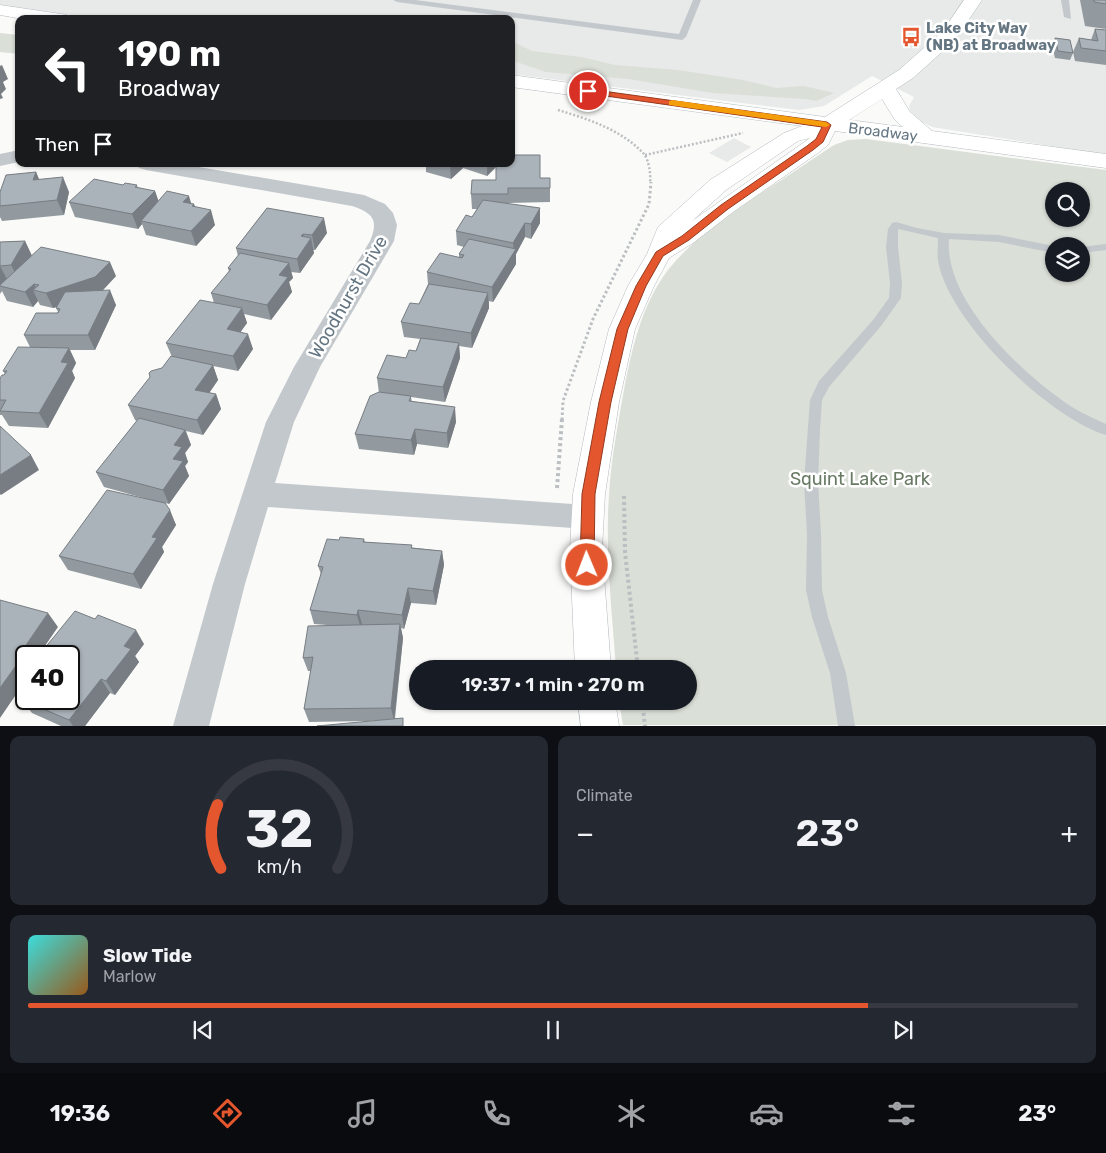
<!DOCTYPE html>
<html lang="en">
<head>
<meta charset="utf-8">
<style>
	:root { --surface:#171b24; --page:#242831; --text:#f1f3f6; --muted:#9ea1a6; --line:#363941; --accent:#e4572e }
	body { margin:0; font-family:Rubik,sans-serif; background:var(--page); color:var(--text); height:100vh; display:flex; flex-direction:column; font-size:19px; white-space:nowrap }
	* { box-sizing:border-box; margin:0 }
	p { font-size:16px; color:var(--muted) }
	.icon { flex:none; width:28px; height:28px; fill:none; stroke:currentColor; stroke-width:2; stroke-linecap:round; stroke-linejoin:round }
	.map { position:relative; height:726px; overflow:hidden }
	.side { display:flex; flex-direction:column; gap:10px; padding:10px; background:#0d0f14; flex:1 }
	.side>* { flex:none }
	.top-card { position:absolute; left:15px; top:15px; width:500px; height:152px; border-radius:10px; box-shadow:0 1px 4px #0004; background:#202124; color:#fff; overflow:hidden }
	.fabs { position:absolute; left:1045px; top:182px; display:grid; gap:10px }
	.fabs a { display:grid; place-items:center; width:45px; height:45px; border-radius:50%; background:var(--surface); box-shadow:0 1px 4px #0004; font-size:25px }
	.speed { position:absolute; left:15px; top:645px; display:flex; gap:10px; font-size:25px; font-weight:700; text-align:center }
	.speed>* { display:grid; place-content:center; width:65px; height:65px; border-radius:50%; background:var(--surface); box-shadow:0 1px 4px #0004; line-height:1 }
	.speed .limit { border:2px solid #111; border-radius:8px; background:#fff; color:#111 }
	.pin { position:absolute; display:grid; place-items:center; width:42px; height:42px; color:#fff; margin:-21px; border:2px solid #fff; border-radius:50%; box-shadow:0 1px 5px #0007 }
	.me { position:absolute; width:55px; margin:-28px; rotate:359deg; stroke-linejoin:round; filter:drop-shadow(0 0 4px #0008) }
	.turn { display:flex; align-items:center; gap:18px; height:105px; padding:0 20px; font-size:22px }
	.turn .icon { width:65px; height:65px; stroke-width:2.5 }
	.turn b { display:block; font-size:35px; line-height:42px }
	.then { display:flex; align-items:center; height:48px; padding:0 20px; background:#0003; gap:10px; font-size:19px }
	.big { font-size:38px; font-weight:600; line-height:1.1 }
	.side .tile { flex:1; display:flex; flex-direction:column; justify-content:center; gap:8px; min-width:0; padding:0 18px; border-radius:10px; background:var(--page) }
	.side .dial { align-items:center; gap:0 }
	.dial svg { height:130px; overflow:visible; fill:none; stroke:var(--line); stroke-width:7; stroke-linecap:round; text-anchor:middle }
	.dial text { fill:var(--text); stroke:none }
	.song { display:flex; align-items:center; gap:15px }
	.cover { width:60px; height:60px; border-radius:8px; background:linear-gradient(135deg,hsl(180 70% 55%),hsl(30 70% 35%)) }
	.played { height:5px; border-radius:2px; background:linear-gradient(90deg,var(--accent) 80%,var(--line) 80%) }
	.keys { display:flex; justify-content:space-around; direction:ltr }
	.heat { display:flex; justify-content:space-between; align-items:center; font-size:28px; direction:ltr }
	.side .tiles { flex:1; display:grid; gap:10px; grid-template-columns:1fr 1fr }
	.tile:last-child { grid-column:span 2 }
	.trip { position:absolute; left:409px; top:660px; width:288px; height:50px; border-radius:25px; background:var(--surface); box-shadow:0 1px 4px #0004; font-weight:600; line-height:50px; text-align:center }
	.tabs { display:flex; height:80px; justify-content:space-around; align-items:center; background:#090b0e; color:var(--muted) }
	.tabs .icon { width:35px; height:35px }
	.tabs .active { color:var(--accent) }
	.tabs b { font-size:22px; color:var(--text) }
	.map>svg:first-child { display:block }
	.built { fill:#e8e9e9 }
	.green { fill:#dadfd7; fill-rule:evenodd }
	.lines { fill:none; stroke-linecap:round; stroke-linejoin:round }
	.secondary-casing { stroke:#b3babf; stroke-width:1 }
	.path-far2 { stroke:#bbbfc2; stroke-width:2.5; stroke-dasharray:2 2; stroke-linecap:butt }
	.path-far1 { stroke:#bbbfc2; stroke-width:3; stroke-dasharray:2.5 2.5; stroke-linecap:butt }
	.path { stroke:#bbbfc2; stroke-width:4; stroke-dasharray:3 3; stroke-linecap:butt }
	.lane { fill:#c3c8cc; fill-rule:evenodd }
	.street { fill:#c3c8cc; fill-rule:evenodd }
	.secondary { fill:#fff; fill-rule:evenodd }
	.wall { fill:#929a9f }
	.shaded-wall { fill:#777d82 }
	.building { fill:#aab3b9; stroke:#777d82 }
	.route { fill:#e4572e; stroke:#94391e }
	.slow { fill:#f59e0b }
	.labels { text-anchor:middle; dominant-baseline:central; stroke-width:5; stroke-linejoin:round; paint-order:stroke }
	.far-poi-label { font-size:15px; font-weight:bold; fill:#657683; stroke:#fff; text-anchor:start }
	.far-street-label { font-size:15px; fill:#657683; stroke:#fff }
	.street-label { font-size:18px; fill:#657683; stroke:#fff }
	.park-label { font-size:18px; fill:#687a64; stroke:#fff }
</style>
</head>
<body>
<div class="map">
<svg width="1106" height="726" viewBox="0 0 1106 726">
	<rect width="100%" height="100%" fill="#fafaf8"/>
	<g class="built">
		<polygon points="0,0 1106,0 1106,155 932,127 922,122 910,111 909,106 914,97 872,76 824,106 799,110 511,74 511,19 100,19 0,5"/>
		<polygon points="734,138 751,147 727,162 709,153"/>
	</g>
	<g class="green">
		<polygon points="0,33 19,35 19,54 0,52"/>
		<polygon points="511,41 532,51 581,57 615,65 678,70 743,80 776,88 804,86 834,93 816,101 806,99 713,93 629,79 546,72 511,60"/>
		<path d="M 866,139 L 1106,170 L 1106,725 L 623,725 L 619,701 L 688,701 L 688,669 L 616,669 C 612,611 605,553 609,495 C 611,460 618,424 624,390 C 632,348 642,304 668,270 C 692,240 724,218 755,197 C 782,180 808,162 834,145 L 848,140 ZM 1054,191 L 1081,191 L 1081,219 L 1054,219 ZM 1054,246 L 1081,246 L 1081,274 L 1054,274 Z"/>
	</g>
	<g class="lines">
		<defs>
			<g id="secondary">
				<path d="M 964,0 L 982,0 L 955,40 L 913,78 L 896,89 L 910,112 L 932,131 L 1106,154 L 1106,168 L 835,131 L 828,145 L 818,153 L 733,212 L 693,243 L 669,258 L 654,286 L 635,329 L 619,402 L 605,494 L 602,549 L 611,669 L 575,669 L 570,549 L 573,494 L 591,402 L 609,329 L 628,286 L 647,254 L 658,227 L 710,180 L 784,133 L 802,126 L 511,87 L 511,75 L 825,117 L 899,70 L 942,32 ZM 882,99 L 895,120 L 903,127 L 849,120 ZM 810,138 L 692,221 L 726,190 L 798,141 Z"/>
				<polygon points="0,5 61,14 67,15 70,19 23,19 0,15"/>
				<polygon points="578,701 615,701 619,726 581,726"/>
			</g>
		</defs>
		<use href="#secondary" class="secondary-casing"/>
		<g class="path-far2">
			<path d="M 558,110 C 588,119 622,130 644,154 C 649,160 651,175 650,183"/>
			<polyline points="645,155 743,133"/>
		</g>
		<polyline class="path-far1" points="562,420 563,401 593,319 649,204 651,182"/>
		<g class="path">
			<polyline points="557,488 562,419"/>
			<polyline points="624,496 625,552 638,669"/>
			<polyline points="642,701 645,726"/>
		</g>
		<g class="lane">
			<polygon points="393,0 415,0 679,34 693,0 701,0 686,37 682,40 397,2"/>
			<polygon points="1061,0 1069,0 1071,19 1064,17"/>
			<path d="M 896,222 L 917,228 L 944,233 L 999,235 L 1054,246 L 1054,253 L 999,242 L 949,239 C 944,298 1015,366 1059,398 C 1073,409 1090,417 1106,424 L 1106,435 C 1048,417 949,322 938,261 C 937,254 938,246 938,238 L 898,229 L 898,247 L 902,283 L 901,298 L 881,326 L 829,387 L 822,400 L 820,429 L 818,482 L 821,534 L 822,590 L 828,617 L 846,673 L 855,726 L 838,726 L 830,673 L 812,617 L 806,590 L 807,534 L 804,482 L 810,400 L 819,381 L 873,320 L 889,298 L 890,283 L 886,247 L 888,229 L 892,223 Z"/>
			<polygon points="1106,244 1106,250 1081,253 1081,247"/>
		</g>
		<g class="street">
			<polygon points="19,150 19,162 0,166 0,154"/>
			<path d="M 136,164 L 181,164 L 364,195 L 385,204 L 393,213 L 397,225 L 394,241 L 320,367 L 294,422 L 275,483 L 587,505 L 598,508 L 602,517 L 598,526 L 587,529 L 268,507 L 245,584 L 209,726 L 173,726 L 213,584 L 266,422 L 294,367 L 370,241 C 379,220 373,213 352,206 L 146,170 L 139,168 Z"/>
		</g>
		<use href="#secondary" class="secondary"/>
	</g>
	<g class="wall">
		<polygon points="1080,0 1106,0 1106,29 1085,26"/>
		<polygon points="1095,29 1106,30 1106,65 1075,61 1073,52 1079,38 1091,40"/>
		<polygon points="1055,38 1073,53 1070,60 1055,58 1052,45"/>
		<polygon points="369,164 392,164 390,167"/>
		<polygon points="404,164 423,164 421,166"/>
		<polygon points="426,164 511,164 540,178 550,178 550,202 508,203 508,204 540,208 540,223 531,239 525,237 516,254 516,264 493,302 489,301 489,308 472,348 459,346 460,358 445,402 411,397 412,402 456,422 448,448 417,444 414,455 359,449 355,434 379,393 377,378 416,351 420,339 404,337 401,322 419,304 428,284 427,272 459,257 459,254 464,247 457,245 456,231 472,217 477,209 472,209 471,194 496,180 496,167 487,176 463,168 451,179 426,172"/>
		<polygon points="36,172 39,180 69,192 64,215 2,221 0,217 0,192"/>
		<polygon points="123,185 137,185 138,188 155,191 158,201 194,204 195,207 215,225 196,246 146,235 142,224 138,229 75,217 69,202"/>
		<polygon points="267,208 327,233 315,250 313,250 314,253 300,273 291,272 293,278 289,282 292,292 271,320 244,314 247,323 240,332 253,349 238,371 213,366 218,380 209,393 216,394 221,409 203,435 186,431 191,445 185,453 188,462 185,466 189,476 169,504 165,503 176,525 162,547 164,552 141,589 68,570 59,556 158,502 104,487 96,472 137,421 135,420 128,405 172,357 166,343 214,303 211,293 229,272 228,268 238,256 236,248"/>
		<polygon points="25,241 32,256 116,276 103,290 116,305 95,350 70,350 76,363 72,371 75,378 48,428 9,426 2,415 0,415 0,378 5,374 3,371 30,347 24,335 58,312 56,308 57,307 53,308 40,305 38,301 33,307 7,301 2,291 0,294 0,242"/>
		<polygon points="364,539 365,542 442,551 444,565 436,605 411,603 404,629 401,628 403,638 395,719 369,721 309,722 304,709 311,671 308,671 303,658 327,625 314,624 310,610 321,574 318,566 339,540"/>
		<polygon points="144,644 135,656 139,662 115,695 110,693 85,726 61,726 32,713 22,700 69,699 45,654 46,653 44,649"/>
	</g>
	<g class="shaded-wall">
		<polygon points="2,65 8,79 3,82 6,89 1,94 3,98 0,99 0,66"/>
		<polygon points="451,164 463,164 463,168 451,179 450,165"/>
		<polygon points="487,164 499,164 487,176"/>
		<polygon points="36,172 42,186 33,180"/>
		<polygon points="63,177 69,192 64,215 57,200"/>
		<polygon points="155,191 160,205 141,221 142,224 138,229 132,214"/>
		<polygon points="189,196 192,206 194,204 199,219 183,202"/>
		<polygon points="540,208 540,223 531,239 531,224"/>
		<polygon points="211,210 215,225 196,246 191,231"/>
		<polygon points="324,218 327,233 315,250 312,235"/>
		<polygon points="525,223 525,237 516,254 516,264 493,302 492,287 514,252 513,243"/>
		<polygon points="303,234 306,246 311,238 314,253 300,273 297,259 301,236"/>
		<polygon points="25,241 32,256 19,280 11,265"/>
		<polygon points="110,262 116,276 102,291 53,308 46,293"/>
		<polygon points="289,263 293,278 289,282 292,292 271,320 267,305 279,275"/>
		<polygon points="0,266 8,281 0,286"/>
		<polygon points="34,284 38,291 33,290 38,301 33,307 25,292"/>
		<polygon points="110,290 116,305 95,350 88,335"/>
		<polygon points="488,293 489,308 472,348 471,333"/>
		<polygon points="242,308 247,323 232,344 227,329"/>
		<polygon points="248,334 253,349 238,371 233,356"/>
		<polygon points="459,343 460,358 445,402 443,387"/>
		<polygon points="69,348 76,363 72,371 75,378 48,428 39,413 61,362"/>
		<polygon points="213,365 218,380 201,405 195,390"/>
		<polygon points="216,394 221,409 203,435 197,420"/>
		<polygon points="455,407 456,422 448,448 447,433"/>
		<polygon points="415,429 417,444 414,455 411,440"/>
		<polygon points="185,430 191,445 185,453 188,462 185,466 189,476 169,504 163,490 173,459 174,445"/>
		<polygon points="31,455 39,470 1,495 0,494 0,475"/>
		<polygon points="170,510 176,525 162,547 164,552 141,589 133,574 152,537"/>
		<polygon points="442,551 444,565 436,605 433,591"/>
		<polygon points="408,588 411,603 404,629 402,615"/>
		<polygon points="358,610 362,624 361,629 357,615"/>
		<polygon points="48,613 58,627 38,656 26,656 26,680 0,718 0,688 26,645"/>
		<polygon points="400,624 403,638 394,721 391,708"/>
		<polygon points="136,630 144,644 135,656 139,662 115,695 106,681 124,646"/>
		<polygon points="101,679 110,693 85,726 73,726 69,720"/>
	</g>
	<g class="building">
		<polygon points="1094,0 1106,0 1106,4 1094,2"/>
		<polygon points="1095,29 1106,30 1106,51 1081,48 1079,38 1098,41"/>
		<polygon points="1055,38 1070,40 1073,53 1058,51"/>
		<polygon points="511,155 540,155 540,178 550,178 550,188 508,188 508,194 471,194 472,180 496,180 496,164 511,164"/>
		<polygon points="36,172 33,180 63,177 57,200 0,206 0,192 6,175"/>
		<polygon points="94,179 123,185 125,183 137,185 135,187 155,191 132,214 69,202"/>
		<polygon points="167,191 189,196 183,202 194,204 192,206 211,210 191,231 141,221"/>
		<polygon points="483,200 540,208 531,224 525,223 513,243 456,231 466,215 472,217"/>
		<polygon points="267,208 324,218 312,235 303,234 301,236 311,238 297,259 236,248"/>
		<polygon points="469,239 516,249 492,287 427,272 440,253 462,258 464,255 459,254"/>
		<polygon points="25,241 11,265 0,266 0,242"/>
		<polygon points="41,247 110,262 95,277 46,293 33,290 39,285 34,284 25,292 0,286 0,285"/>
		<polygon points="240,253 289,263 279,275 288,277 267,305 211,293 231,269 228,268"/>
		<polygon points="429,284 488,293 471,333 401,322 410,303 419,304"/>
		<polygon points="110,290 88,335 24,335 36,313 58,313 60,309 56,308 65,292"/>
		<polygon points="200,300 242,308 227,329 248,334 233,356 166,343"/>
		<polygon points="421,338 459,343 443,387 377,378 387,355 406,358 409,350 416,351"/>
		<polygon points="18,347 69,348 61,362 68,363 39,413 0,411 6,400 0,400 0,378 2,375 4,375 7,371 3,371"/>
		<polygon points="171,356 213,365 195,390 216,394 197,420 128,405 150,377 149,373 151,371 162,368"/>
		<polygon points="379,392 411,396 409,401 455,407 447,433 415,429 411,440 355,434 370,396"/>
		<polygon points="139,418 185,430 174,445 182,447 173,459 183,461 163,490 96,472"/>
		<polygon points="0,426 31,455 0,475"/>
		<polygon points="107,490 165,503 170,510 152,537 157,538 133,574 59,556"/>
		<polygon points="340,537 364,539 363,542 412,545 411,548 442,551 433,591 408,588 402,615 358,610 357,615 310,610 323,567 318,566 327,539 339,540"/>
		<polygon points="0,600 48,613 26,645 30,646 0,688"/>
		<polygon points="75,611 95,619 98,615 136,630 124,646 131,649 106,681 101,679 69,720 22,700 26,694 26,699 69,699 69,656 38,656 41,652 45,654 48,651 44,649"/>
		<polygon points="400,624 391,708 304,709 313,657 303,658 308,626"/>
		<polygon points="403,718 403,726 317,726"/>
	</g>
	<polygon class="route" points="588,89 827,122 831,125 823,142 813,150 728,209 689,240 663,256 646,286 628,329 611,402 595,494 594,565 592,570 587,571 582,570 580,565 582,494 599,402 617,329 636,286 656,252 682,236 721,205 807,146 816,139 822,127 585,93 585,90"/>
	<polygon class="slow" points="672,100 826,122 830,125 826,127 669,105 669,101"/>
	<defs>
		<symbol id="bus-bare" viewBox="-9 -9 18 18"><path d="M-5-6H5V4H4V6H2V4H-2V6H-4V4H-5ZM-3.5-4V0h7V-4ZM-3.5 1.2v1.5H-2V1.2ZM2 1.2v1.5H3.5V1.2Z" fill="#e4572e" stroke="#fff" stroke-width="2.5" paint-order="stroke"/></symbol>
	</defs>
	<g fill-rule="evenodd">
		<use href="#bus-bare" x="897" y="23" width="28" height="28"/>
	</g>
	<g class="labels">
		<g class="far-poi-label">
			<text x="926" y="28">Lake City Way<tspan x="926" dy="17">(NB) at Broadway</tspan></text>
		</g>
		<g class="far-street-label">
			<text transform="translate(883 132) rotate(7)">Broadway</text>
		</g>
		<g class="street-label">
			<text transform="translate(348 297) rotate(-60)">Woodhurst Drive</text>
		</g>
		<g class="park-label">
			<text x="860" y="479">Squint Lake Park</text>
		</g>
	</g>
</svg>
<div class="fabs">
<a><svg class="icon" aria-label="search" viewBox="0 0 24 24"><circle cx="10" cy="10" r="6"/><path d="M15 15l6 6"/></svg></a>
<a><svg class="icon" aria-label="layers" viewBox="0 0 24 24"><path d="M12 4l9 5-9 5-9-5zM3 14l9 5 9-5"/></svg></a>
</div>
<div class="speed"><div class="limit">40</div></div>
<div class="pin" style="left:588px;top:91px;background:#d93025"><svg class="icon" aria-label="arrive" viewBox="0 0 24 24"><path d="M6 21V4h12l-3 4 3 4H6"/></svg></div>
<svg class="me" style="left:587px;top:565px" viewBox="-20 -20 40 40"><circle r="17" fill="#e4572e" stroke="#fff" stroke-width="3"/><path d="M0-11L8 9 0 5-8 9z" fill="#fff"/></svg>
<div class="trip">19:37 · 1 min · 270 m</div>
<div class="top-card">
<div class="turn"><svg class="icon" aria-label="left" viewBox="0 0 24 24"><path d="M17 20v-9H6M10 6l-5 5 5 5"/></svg><div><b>190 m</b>Broadway</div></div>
<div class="then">Then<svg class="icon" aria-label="arrive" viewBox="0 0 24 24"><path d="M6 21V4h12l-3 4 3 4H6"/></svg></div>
</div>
</div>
<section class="side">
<div class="tiles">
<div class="tile dial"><svg viewBox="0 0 100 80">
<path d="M14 69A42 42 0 1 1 86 69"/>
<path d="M14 69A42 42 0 0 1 12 30" stroke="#e4572e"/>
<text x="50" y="56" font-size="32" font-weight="700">32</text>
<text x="50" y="72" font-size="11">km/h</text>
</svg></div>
<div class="tile"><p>Climate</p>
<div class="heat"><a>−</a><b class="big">23°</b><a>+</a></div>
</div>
<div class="tile">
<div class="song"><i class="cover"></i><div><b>Slow Tide</b><p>Marlow</p></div></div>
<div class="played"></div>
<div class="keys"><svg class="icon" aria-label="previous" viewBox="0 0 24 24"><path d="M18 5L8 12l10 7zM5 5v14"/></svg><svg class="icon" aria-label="pause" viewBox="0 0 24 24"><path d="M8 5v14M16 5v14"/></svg><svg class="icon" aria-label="next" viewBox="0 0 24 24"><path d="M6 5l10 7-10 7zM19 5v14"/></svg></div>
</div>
</div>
</section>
<nav class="tabs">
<b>19:36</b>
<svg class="icon active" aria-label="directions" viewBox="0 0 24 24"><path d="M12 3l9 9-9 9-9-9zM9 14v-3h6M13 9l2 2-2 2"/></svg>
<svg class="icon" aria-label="music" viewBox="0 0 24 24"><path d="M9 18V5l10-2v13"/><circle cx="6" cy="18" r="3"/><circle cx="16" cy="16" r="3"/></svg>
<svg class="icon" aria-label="phone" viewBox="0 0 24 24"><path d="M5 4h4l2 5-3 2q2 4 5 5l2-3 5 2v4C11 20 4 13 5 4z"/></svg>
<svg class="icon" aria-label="climate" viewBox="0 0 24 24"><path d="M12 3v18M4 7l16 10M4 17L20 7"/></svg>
<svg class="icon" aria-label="car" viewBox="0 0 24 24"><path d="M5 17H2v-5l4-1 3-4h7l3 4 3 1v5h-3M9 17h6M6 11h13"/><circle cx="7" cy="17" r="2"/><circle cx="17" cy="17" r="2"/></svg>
<svg class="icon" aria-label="filters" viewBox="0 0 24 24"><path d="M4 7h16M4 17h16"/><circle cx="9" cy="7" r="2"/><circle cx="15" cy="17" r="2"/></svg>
<b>23°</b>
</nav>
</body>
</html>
